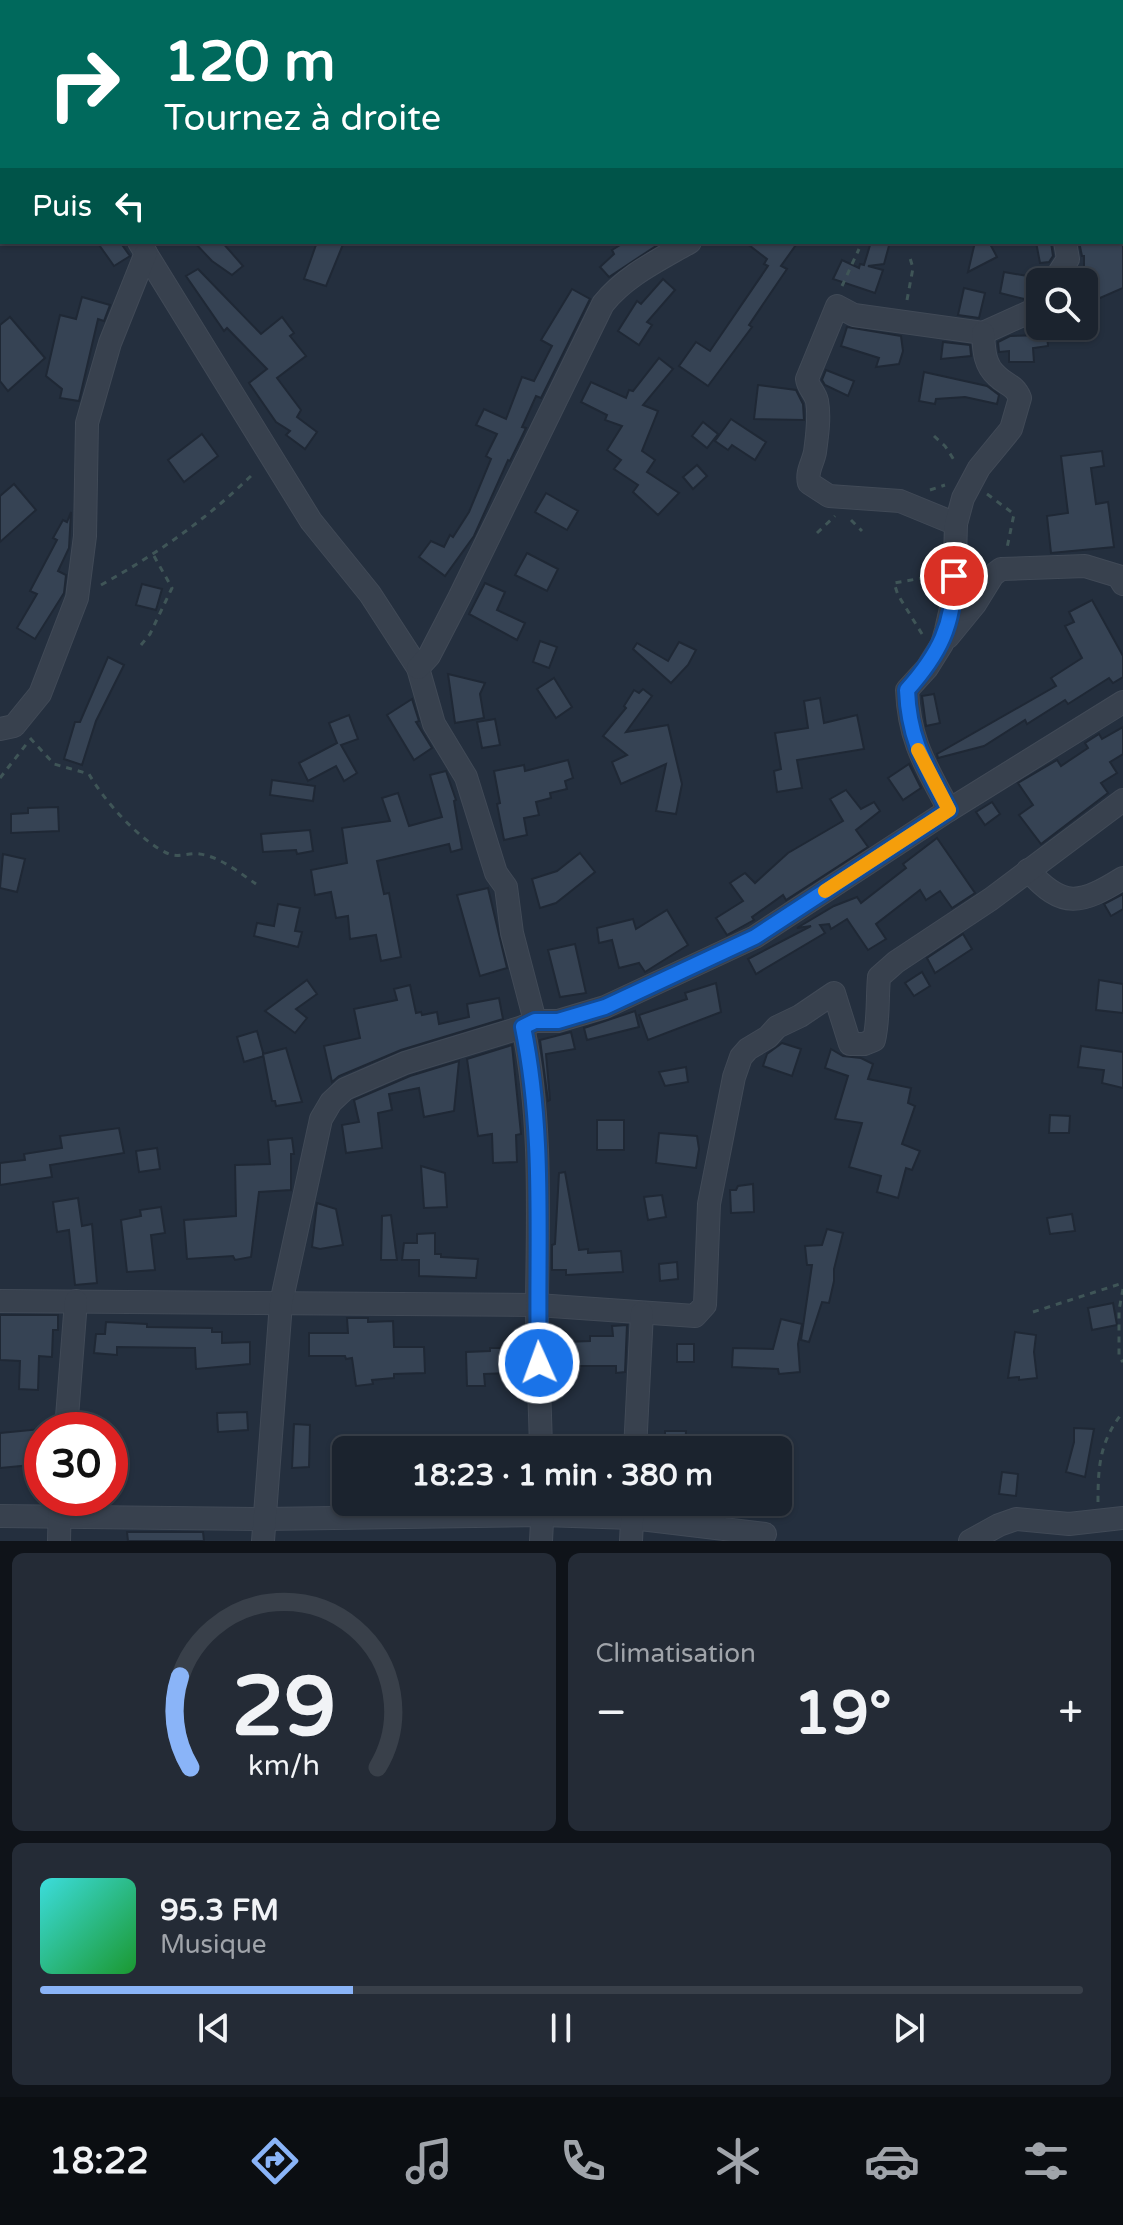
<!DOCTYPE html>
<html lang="fr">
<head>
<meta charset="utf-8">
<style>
	:root { --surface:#1b232e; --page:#242b36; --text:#f1f3f6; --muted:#a0a4aa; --line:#39404a; --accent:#8ab4f8 }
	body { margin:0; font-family:"Varela Round",sans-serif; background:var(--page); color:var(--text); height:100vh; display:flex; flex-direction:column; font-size:30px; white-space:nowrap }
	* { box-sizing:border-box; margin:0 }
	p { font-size:26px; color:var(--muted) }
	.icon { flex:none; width:44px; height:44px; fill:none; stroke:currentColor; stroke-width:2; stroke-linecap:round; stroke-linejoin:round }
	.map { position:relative; height:1541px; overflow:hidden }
	.panel { display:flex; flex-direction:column; gap:12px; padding:12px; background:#0f1319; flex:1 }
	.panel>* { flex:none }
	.hud { position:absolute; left:0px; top:0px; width:1124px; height:244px; box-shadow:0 2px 6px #0004,0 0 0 2px var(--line); background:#00695c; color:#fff; overflow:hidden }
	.tools { position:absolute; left:1026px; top:268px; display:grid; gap:16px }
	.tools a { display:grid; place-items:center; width:72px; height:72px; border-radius:12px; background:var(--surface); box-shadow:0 2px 6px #0004,0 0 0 2px var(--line); font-size:40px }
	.speed { position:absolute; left:24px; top:1412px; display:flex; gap:16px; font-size:40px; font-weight:700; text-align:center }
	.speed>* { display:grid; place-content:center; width:104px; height:104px; border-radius:50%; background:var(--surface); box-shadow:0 2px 6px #0004,0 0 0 2px var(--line); line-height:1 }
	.speed .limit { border:12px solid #d22; background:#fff; color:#111 }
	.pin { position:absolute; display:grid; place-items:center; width:68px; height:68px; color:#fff; margin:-34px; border:4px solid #fff; border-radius:50%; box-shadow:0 2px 8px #0007 }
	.me { position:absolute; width:88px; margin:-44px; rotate:358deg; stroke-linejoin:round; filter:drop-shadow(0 0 6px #0008) }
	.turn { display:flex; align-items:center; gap:28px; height:168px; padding:0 32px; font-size:36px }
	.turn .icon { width:104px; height:104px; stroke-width:2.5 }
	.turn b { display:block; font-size:56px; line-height:68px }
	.then { display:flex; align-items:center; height:76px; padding:0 32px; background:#0003; gap:16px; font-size:30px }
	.big { font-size:60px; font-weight:800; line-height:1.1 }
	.panel .widget { flex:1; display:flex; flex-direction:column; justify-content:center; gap:12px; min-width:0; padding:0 28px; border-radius:12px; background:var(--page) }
	.panel .dial { align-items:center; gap:0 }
	.dial svg { height:208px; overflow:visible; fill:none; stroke:var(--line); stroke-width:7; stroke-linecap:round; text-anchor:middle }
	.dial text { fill:var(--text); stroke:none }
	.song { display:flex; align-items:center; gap:24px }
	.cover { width:96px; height:96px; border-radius:12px; background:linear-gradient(135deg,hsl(180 70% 55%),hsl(130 70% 35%)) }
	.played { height:8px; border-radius:4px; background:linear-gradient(90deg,var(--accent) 30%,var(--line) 30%) }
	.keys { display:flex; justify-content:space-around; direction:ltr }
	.heat { display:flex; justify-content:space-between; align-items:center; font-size:44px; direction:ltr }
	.panel .tiles { flex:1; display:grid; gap:12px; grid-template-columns:1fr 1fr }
	.widget:last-child { grid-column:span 2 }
	.trip { position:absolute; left:332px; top:1436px; width:460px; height:80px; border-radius:12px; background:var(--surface); box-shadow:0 2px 6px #0004,0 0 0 2px var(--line); font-weight:800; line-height:80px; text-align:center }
	.tab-bar { display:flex; height:128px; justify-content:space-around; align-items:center; background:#0b0e12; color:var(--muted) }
	.tab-bar .icon { width:56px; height:56px }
	.tab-bar .current { color:var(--accent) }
	.tab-bar b { font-size:36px; color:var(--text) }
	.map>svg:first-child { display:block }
	.building { fill:#364354; stroke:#1f2835; stroke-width:2 }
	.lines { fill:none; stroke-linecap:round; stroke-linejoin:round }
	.minor-casing { stroke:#414a57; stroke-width:24 }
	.path { stroke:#3f5557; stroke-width:3; stroke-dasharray:6 6; stroke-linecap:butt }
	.minor { stroke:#38414e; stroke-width:22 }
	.route-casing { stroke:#114b97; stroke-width:20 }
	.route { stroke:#1a73e8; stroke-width:14 }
	.slow { stroke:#f59e0b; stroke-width:14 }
</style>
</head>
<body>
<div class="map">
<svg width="1123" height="1541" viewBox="0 0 1123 1541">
	<rect width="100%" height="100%" fill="#242f3e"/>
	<g class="building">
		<polygon points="97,242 120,242 130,256 114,266"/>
		<polygon points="194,242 222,242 243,266 232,275 212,261"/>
		<polygon points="317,242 344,242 326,286 304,279"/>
		<polygon points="625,242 662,242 609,277 600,267 614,254 612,250"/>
		<polygon points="745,242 798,242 781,266 787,269 749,325 752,327 708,386 679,366 696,342 710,351 768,266 764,264 767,259"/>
		<polygon points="871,242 890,242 884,264 868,266 883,270 875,293 833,279 842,260 859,268 860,264 864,265"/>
		<polygon points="975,242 989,242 997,257 968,272"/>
		<polygon points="1036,242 1051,242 1053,256 1049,262 1040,263"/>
		<polygon points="1079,242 1123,242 1123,288 1084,305 1084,256 1082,256"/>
		<polygon points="198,269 261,334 282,317 294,333 290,336 306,356 277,378 301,410 297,417 317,432 305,449 286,435 290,431 276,422 249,383 267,369 227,328 224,331 186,276"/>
		<polygon points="1004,272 1039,278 1036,289 1024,299 1000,293"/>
		<polygon points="663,279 675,290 647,322 652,325 639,345 618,331 637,301 641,304"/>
		<polygon points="964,288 985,293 979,318 958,315"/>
		<polygon points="572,289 590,299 541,398 536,396 522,427 526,428 510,461 508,460 474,536 445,576 419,557 431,541 444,547 450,535 453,537 469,512 491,459 486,456 497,434 476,425 484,409 506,419 522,377 534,381 552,346 541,340"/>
		<polygon points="82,297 110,305 104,321 98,319 79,401 60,398 62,389 46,376 60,315 76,319"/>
		<polygon points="10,317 45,358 8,391 0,381 0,325"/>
		<polygon points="847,327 901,336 903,351 899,364 876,367 879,358 841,346"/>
		<polygon points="1047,335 1048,346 1033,348 1034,362 1009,362 1009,351 999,352 998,342 1010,336"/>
		<polygon points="943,342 970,345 971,356 941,359"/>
		<polygon points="659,358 673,369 643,405 658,411 642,451 655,460 647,472 679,493 658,515 633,492 638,485 614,469 621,460 607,450 622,426 605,420 607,415 581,402 591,382 626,398 629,390 633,391"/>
		<polygon points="826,370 854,381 848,396 825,385 822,380"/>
		<polygon points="924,372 987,386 999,395 997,404 965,397 936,399 935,404 919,401"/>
		<polygon points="758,385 796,390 803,404 804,420 754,419"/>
		<polygon points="731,419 766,442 755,460 732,445 728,450 715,441"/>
		<polygon points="703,422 718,434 707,448 692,436"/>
		<polygon points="202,434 218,456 184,482 168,460"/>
		<polygon points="1102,451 1104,466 1091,468 1096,504 1108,502 1114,547 1051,553 1047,516 1068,513 1061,456"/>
		<polygon points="697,465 707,476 693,489 683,477"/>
		<polygon points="14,484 36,510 0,542 0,496"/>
		<polygon points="546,493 578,511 567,530 535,512"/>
		<polygon points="71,512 69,548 58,571 66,575 64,593 35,639 17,628 37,594 30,591 57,540 53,538 63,520 67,522"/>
		<polygon points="527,553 558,569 547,591 515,575"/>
		<polygon points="485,583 505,592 497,610 525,623 517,640 469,614"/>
		<polygon points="142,584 162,589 156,610 136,605"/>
		<polygon points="1092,600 1123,656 1123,677 1113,683 1109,678 1068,704 1065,700 1027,724 1025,720 984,746 938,758 937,754 1056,686 1051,678 1082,658 1065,626 1074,622 1069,612"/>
		<polygon points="540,641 557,647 549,668 533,662"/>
		<polygon points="679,642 696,650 688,665 671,683 633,649 637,643 668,661"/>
		<polygon points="108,657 124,665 96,721 82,765 64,759 75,722 80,722"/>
		<polygon points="448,674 485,683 480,694 484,718 455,723"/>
		<polygon points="554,678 572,707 556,718 537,689"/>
		<polygon points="643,689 652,696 626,732 668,725 682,784 676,814 656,811 666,764 621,784 612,762 627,755 603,736 626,708 624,706 634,690 639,693"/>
		<polygon points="934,694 940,723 926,726 922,696"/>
		<polygon points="820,698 824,723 857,715 864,749 797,760 802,788 777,792 774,771 781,769 775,733 808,728 804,701"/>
		<polygon points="412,699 419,721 416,722 432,748 414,760 387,715"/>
		<polygon points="349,715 358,739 341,745 357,773 344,781 336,766 308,781 299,763 337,743 329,723"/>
		<polygon points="495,719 500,745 482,748 477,722"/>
		<polygon points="1123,727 1123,754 1110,762 1117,773 1101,783 1108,793 1041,844 1019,815 1033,805 1018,783 1057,760 1061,766 1088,748 1085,743 1099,734 1102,739"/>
		<polygon points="568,760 573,778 565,781 567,789 550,793 551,798 536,802 539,815 524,818 527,835 504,840 497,804 500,803 494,771 524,765 525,771"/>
		<polygon points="909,764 921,788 903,800 888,778"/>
		<polygon points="446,771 456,800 454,801 462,849 451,852 449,844 377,861 384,894 389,893 401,957 381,961 376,935 350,939 348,916 336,918 331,892 315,895 311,870 347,863 342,828 390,821 382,798 398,793 409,826 442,817 430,775"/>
		<polygon points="272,780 315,786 313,801 270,795"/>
		<polygon points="846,790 861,809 874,802 880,811 856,830 868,847 786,900 783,895 752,917 754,920 727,935 716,918 743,901 730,883 745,873 755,883 788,853 843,821 830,799"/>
		<polygon points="992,802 1000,814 985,825 976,812"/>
		<polygon points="58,807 59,831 11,833 11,814 28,813 28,808"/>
		<polygon points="310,830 313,851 297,854 296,850 263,852 261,834"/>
		<polygon points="937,838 975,893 952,908 940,891 926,900 920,890 876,924 886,939 868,950 847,919 831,929 829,924 820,925 825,933 756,974 748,959 811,926 797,928 834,906 857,897 861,903 906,868 903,864"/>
		<polygon points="580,853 595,872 556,903 540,908 532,879 557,871"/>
		<polygon points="3,854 25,859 17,892 0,888"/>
		<polygon points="488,888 507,968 480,976 457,895"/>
		<polygon points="1123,894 1123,909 1111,916 1104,904"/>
		<polygon points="278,904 300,908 295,931 302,932 298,947 254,936 257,923 274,926"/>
		<polygon points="667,910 688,945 645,972 639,963 619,968 612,940 599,943 597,928 633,919 636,929"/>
		<polygon points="963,934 972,949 935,973 927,958"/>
		<polygon points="575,944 586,993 560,997 548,950"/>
		<polygon points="922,972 930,986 914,996 905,983"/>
		<polygon points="307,980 317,994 296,1009 307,1018 295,1033 265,1011"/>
		<polygon points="1099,980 1123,984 1123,1013 1096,1010"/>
		<polygon points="716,983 721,1012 648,1040 639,1015 687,999 685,993"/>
		<polygon points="410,985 416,1013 421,1012 422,1015 437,1012 439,1024 469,1017 467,1004 499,998 503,1019 401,1050 339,1076 332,1082 324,1046 360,1038 354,1009 397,1000 394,989"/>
		<polygon points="635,1011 639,1027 587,1040 584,1028"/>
		<polygon points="257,1031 264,1056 244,1062 237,1037"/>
		<polygon points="571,1032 575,1049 546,1054 550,1100 548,1101 540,1040"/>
		<polygon points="782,1043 801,1049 792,1076 763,1066 767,1054"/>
		<polygon points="512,1045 521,1134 516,1135 517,1162 493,1163 492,1134 478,1136 467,1059"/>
		<polygon points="1081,1046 1123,1052 1123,1088 1102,1083 1104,1070 1078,1067"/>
		<polygon points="286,1048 302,1102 276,1106 275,1101 272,1101 263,1054"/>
		<polygon points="831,1049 843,1056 861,1058 873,1064 868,1079 911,1088 908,1103 915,1106 902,1144 920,1151 912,1170 906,1168 898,1198 877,1192 881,1176 849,1167 862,1123 835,1119 848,1076 825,1068"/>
		<polygon points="459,1061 454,1111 424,1117 419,1088 389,1094 392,1110 378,1113 382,1148 346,1153 342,1125 359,1122 354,1100 410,1076"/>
		<polygon points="686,1067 688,1082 665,1086 659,1072"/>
		<polygon points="1050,1115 1070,1116 1069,1133 1049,1133"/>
		<rect x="597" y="1120" width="27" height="30"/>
		<polygon points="119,1128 124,1153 50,1165 52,1177 0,1185 0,1163 25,1160 24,1154 62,1148 60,1136"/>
		<polygon points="659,1133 697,1136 699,1149 696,1168 656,1163"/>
		<polygon points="292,1138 294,1154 291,1154 291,1190 259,1192 251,1257 235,1260 233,1256 187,1259 184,1220 236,1216 235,1165 270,1164 268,1140"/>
		<polygon points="157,1148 160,1169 139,1172 136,1151"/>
		<polygon points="421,1166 445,1173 447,1207 424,1208"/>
		<polygon points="565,1172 579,1250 588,1249 588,1253 621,1251 623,1272 566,1275 566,1270 552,1270 552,1245 555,1244 559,1173"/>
		<polygon points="753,1184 754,1212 731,1213 730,1190 736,1190 738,1186"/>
		<polygon points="662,1195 666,1217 648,1220 644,1197"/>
		<polygon points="78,1198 82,1226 92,1224 97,1283 75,1285 69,1230 57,1232 53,1202"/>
		<polygon points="317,1203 336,1209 343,1245 320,1249 312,1247"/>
		<polygon points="161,1207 165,1233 151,1235 155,1270 127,1272 121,1220 141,1216 140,1210"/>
		<polygon points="1072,1214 1075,1231 1050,1234 1047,1218"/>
		<polygon points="391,1215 397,1260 381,1260 382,1216"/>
		<polygon points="827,1229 843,1233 834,1269 834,1281 829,1303 822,1302 809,1342 801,1340 812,1265 807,1265 805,1246 822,1245"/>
		<polygon points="435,1233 435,1254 441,1254 441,1257 478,1259 476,1278 419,1276 419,1260 402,1260 404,1243 417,1243 417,1234"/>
		<polygon points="677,1262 678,1279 660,1281 659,1264"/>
		<polygon points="1113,1303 1117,1325 1092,1330 1088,1308"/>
		<polygon points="0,1315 58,1315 58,1330 53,1330 52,1357 39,1356 38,1390 19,1389 20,1361 0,1360"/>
		<polygon points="347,1318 368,1318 368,1322 393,1321 394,1347 424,1347 425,1373 394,1374 394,1378 372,1380 373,1384 356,1386 352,1358 346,1359 345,1356 309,1356 309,1333 348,1333"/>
		<polygon points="781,1319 802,1324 798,1344 800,1372 779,1374 778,1369 732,1367 733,1348 773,1349"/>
		<polygon points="106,1322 147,1324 147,1327 212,1328 212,1332 222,1332 222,1343 250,1342 250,1364 196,1369 195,1348 117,1347 117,1355 94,1353 96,1334 105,1334"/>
		<polygon points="627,1325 625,1372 616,1373 616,1366 564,1366 564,1342 590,1341 590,1336 613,1336 612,1326"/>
		<polygon points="1015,1332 1036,1335 1034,1352 1037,1378 1019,1380 1019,1377 1008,1378"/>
		<rect x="677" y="1344" width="17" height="18"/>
		<polygon points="490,1348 513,1348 513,1373 484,1374 485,1386 467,1386 466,1352 490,1351"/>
		<polygon points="247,1412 248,1430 218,1432 217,1413"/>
		<polygon points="294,1424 310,1425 309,1467 292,1468"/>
		<polygon points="1074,1428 1094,1429 1085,1477 1066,1472 1074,1442"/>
		<polygon points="41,1429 42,1464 0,1468 0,1433"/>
		<polygon points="665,1431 686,1431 685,1449 665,1449"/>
		<polygon points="1002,1472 1018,1474 1016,1496 999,1494"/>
		<polygon points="127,1532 203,1532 204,1541 128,1541"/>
	</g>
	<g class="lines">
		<defs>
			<g id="minor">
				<polyline points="303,0 305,2"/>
				<polyline points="1046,0 1046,2"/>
				<polyline points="1104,0 1104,2"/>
				<polyline points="78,2 80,0"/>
				<polyline points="1122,51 1123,51"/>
				<polyline points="0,73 2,76"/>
				<polyline points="1122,195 1123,197"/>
				<polyline points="0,221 2,219"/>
				<polyline points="139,242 311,521 370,594 418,668 434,724 466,777 496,873 506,887 512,933 535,1021"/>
				<polyline points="1053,282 1068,259 1065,242"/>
				<path d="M 956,524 L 900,501 L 829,496 L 809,483 C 806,472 813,463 815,452 C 817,437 820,417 817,401 C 815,392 808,388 807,379 L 837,306 L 854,315 L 983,333 L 1036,309 L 1040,302"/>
				<polyline points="948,637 975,604 993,575 1001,569 1085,566 1118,576 1123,584"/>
				<path d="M 418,668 L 429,656 L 459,598 L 603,304 C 625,276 659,260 690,242"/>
				<polyline points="0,729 14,726 40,694 77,598 85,536 87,423 110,343 146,253"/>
				<path d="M 949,810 C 926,766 909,741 907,690 L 927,668 L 942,644 L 946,630 L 954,595 L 956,524 L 963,498 L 979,468 L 1011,429 L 1020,398 C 1015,385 1006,385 997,376 C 984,365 984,349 983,333"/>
				<path d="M 1028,870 C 1063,910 1081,904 1123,878"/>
				<path d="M 0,1301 L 537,1305 L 695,1316 L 705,1305 L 709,1204 L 734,1077 L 741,1057 L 748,1049 L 768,1037 L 777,1027 L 800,1016 L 834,993 L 850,1044 L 864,1044 L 874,1040 C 879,1020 877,998 879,977 L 896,962 L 991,899 L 1123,800"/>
				<polyline points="66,1430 76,1301"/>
				<path d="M 541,1450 C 540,1401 537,1352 537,1303 C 538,1211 542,1118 523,1027 L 535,1021 L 558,1021 L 605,1007 L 755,937 L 949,810 L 1123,702"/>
				<polyline points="635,1450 642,1313"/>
				<polyline points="0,1516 264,1519 543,1515 632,1518 765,1534"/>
				<polyline points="59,1541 60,1498"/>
				<polyline points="263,1541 281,1303 321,1119 331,1102 345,1089 405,1063 523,1027"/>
				<polyline points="541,1541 543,1503"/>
				<polyline points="631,1541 633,1502"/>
				<polyline points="970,1541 999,1525 1016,1519 1069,1524 1123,1518"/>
			</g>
		</defs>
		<use href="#minor" class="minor-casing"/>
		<g class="path">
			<polyline points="344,2 347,0"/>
			<polyline points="941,2 942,0"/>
			<polyline points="842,286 859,249"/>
			<polyline points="907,300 913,268 910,258"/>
			<polyline points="934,436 945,446 956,463"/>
			<polyline points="930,490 945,485"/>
			<polyline points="987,494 1014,514 1007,548"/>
			<polyline points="851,520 862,531"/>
			<polyline points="817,533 835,516"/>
			<path d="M 101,585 C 160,552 207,519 255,472"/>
			<polyline points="922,634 898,595 894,583 934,576"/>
			<polyline points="141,645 150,634 172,588 154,556"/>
			<path d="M 30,738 L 54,764 L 89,774 C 104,801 141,842 169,854 C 179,858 190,852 200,854 C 220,857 240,873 256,884"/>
			<polyline points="0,778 28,742"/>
			<polyline points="1123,1289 1119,1310 1119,1357 1123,1362"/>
			<polyline points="1033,1312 1123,1283"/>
			<path d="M 1098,1502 C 1098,1465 1100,1441 1123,1412"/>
		</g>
		<use href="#minor" class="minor"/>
	</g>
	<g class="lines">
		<defs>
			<path id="route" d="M 539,1363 C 536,1251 546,1138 523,1027 L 535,1021 L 558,1021 L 605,1007 L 755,937 L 949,810 C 926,766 909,741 907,690 C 939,654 954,625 954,576"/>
		</defs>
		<use href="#route" class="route-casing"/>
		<use href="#route" class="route"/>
		<polyline class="slow" points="825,891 949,810 918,750"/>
	</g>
</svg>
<div class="tools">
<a><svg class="icon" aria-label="search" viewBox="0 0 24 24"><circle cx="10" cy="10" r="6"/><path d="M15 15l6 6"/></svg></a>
</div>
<div class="speed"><div class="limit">30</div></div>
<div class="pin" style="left:954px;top:576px;background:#d93025"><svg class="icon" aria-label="arrive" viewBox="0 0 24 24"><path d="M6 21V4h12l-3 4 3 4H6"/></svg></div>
<svg class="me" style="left:539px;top:1363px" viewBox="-20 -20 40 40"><circle r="17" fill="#1a73e8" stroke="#fff" stroke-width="3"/><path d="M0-11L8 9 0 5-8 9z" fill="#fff"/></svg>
<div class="trip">18:23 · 1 min · 380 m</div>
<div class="hud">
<div class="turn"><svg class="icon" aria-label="right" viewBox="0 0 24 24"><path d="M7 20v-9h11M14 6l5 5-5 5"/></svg><div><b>120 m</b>Tournez à droite</div></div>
<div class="then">Puis<svg class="icon" aria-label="left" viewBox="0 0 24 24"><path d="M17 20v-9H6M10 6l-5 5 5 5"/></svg></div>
</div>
</div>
<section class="panel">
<div class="tiles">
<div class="widget dial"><svg viewBox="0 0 100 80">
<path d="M14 69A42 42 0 1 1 86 69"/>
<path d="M14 69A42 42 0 0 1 10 34" stroke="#8ab4f8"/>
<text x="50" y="56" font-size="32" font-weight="700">29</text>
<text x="50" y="72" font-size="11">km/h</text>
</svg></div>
<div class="widget"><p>Climatisation</p>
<div class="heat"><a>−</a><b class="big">19°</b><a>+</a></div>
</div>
<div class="widget">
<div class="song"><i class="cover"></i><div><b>95.3 FM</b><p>Musique</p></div></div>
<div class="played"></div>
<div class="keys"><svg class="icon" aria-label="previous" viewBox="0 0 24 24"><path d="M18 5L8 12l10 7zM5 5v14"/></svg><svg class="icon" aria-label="pause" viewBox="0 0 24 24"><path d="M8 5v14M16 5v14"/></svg><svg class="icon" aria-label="next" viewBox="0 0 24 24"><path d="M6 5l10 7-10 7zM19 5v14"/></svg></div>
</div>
</div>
</section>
<nav class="tab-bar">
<b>18:22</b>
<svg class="icon current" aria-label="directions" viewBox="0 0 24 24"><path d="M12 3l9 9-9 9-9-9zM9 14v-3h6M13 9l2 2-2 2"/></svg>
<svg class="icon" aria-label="music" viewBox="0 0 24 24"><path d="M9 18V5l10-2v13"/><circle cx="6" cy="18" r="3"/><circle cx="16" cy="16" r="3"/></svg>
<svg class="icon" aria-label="phone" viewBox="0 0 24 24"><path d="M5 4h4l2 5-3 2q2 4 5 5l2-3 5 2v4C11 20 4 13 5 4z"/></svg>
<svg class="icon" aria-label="climate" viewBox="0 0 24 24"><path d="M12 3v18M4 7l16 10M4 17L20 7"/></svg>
<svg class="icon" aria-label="car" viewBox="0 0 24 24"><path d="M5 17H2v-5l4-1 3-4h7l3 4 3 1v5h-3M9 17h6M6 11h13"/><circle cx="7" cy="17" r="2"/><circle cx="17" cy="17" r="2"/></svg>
<svg class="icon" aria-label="filters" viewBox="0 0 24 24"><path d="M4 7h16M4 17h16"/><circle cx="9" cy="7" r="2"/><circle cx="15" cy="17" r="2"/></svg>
</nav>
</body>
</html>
